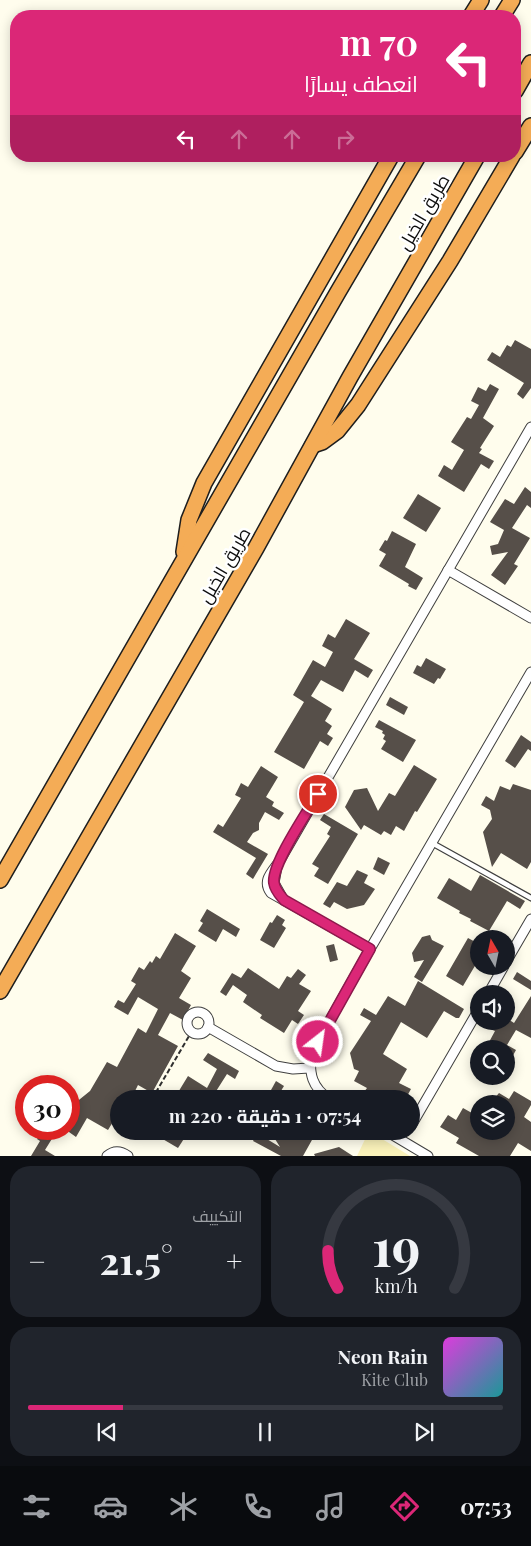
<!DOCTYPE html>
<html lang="ar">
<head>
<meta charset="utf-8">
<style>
	:root { --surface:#171b24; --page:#20242c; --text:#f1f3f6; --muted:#9ea1a6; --line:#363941; --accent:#db2777 }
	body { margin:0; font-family:"Playfair Display",Cairo,serif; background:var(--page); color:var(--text); direction:rtl; height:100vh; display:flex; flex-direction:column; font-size:19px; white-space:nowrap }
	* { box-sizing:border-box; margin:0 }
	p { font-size:16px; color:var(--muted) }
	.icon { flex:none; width:28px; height:28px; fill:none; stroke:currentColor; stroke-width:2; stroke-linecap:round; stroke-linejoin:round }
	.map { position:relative; height:1156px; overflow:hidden; direction:ltr }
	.sheet { display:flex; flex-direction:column; gap:10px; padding:10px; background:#0d0f14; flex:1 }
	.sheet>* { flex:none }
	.banner { position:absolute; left:10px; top:10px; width:511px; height:152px; border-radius:20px; box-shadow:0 2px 12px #0003; direction:rtl; background:#db2777; color:#fff; overflow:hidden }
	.needle { width:32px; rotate:351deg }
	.controls { position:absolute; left:470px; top:930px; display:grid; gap:10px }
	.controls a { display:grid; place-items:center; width:45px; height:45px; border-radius:50%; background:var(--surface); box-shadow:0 2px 12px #0003; font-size:25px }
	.speed { position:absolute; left:15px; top:1075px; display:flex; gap:10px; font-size:25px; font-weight:700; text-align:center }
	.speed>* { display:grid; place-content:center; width:65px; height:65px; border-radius:50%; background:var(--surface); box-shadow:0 2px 12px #0003; line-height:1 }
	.speed .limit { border:8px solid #d22; background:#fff; color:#111 }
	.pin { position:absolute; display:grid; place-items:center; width:42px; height:42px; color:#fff; margin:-21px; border:2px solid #fff; border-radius:50%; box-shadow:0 1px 5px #0007 }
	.me { position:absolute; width:55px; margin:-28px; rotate:30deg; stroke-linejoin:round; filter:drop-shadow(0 0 4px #0008) }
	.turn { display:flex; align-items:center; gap:18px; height:105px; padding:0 20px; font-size:22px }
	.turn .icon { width:65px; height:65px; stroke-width:2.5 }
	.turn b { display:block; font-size:35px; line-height:42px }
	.lanes { display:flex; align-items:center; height:48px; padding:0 20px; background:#0003; justify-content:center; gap:25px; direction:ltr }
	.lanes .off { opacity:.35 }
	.big { font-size:38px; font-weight:700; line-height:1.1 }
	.sheet .tile { flex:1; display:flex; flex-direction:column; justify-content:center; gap:8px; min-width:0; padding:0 18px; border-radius:20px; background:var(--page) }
	.sheet .dial { align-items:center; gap:0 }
	.dial svg { height:130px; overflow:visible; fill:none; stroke:var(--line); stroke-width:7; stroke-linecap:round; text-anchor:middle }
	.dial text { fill:var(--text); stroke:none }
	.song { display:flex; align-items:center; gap:15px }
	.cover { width:60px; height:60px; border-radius:8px; background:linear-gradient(135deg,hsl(300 70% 55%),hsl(180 70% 35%)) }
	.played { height:5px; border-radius:2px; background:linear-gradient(90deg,var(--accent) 20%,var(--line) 20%) }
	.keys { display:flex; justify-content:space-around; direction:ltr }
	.heat { display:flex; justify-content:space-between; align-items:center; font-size:28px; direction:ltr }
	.sheet .tiles { flex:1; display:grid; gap:10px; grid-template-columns:1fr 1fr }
	.tile:last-child { grid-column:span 2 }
	.trip { position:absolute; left:110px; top:1090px; width:310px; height:50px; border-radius:25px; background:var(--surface); box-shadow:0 2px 12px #0003; font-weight:700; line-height:50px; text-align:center; direction:rtl }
	.menu { display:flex; height:80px; justify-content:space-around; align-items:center; background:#090b0e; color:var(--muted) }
	.menu .icon { width:35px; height:35px }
	.menu .active { color:var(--accent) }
	.menu b { font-size:22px; color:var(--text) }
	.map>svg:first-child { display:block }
	.sand { fill:#faf2ba }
	.building { fill:#564f49 }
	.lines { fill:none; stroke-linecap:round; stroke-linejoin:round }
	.lane-casing { stroke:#404040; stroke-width:7 }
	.street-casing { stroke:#404040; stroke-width:11 }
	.highway-casing { stroke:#1e1e1e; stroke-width:18 }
	.path { stroke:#2f2f2f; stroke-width:2; stroke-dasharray:5 2.5; stroke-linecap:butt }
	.lane { stroke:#fff; stroke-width:4.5 }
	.street { stroke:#fff; stroke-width:9 }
	.highway { stroke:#f4ac56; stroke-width:15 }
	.route-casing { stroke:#8e194d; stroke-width:12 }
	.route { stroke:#db2777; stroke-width:9 }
	.labels { text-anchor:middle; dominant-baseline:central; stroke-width:5; stroke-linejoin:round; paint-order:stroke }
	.street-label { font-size:18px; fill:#0d0d0d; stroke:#fff }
</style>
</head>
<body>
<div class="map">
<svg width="531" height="1156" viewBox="0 0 531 1156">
	<rect width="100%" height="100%" fill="#fffded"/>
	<polygon class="sand" points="369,1131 410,1156 357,1156"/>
	<g class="building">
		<polygon points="515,340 531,349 531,388 523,399 517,394 524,383 487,360 492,352 500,357 507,345 511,347"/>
		<polygon points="490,384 499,389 483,418 494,426 480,448 482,449 479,453 494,461 489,469 481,464 464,492 438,476 444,465 452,470 464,450 451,442 467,417 471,419 479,405 471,401 478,387 486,391"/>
		<polygon points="525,487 531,492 531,508 527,505 512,528 530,538 514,564 518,566 505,585 491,575 508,552 492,555 490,546 498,544 504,530 490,522 505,499 514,504"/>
		<polygon points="418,494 441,508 426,532 403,518"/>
		<polygon points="392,531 416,544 405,567 423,578 416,590 408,586 409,584 379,566 386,554 379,550 385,540 387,541"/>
		<polygon points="346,619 370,633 354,659 373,670 368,678 355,670 343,692 321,680 311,696 332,709 325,721 332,726 327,734 333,738 328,746 320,741 304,769 274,752 304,702 293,695 313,660 325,667 333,652 322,646 328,634 335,638"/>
		<polygon points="426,658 446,669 440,679 438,678 434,684 413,673 417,665 421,667"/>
		<polygon points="390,697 408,707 404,715 386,705"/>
		<polygon points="379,720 416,740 403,762 381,749 386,741 383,739 385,735 382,733 383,731 375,727"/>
		<polygon points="521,735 531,742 531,751 528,749 515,768 505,761"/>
		<polygon points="414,765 437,779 417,812 415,811 404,831 396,826 391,835 384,831 381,835 364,825 361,830 345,807 354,790 367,788 378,811 389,793 395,796"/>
		<polygon points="261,766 278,777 266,797 274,802 272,806 284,813 279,820 265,812 259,823 259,830 253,833 247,842 268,854 253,879 246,874 256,858 213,832 218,824 223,827 241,798 235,795 241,783 248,787"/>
		<polygon points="513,784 531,790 531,862 527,869 501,853 492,867 483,832 492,819 490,810 481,805 486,796 494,801 500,786 510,790"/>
		<polygon points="324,814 358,834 328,884 314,876 319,868 312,864 330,836 327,834 331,827 320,820"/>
		<polygon points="378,857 390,863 384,875 373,869"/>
		<polygon points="357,870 368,875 364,883 375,889 364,905 347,909 334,902 330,908 323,904 337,882 347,886"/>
		<polygon points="480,875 525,901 520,909 507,901 489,931 470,921 471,919 459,913 460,911 437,898 449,878 471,891"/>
		<polygon points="207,909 240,929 236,937 223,929 216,942 198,931 203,923 200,921"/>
		<polygon points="277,915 285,920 282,925 286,928 274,948 260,940 270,922 272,923"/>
		<polygon points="175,933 196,946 181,971 191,978 179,998 191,1005 183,1020 170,1013 158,1035 178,1046 152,1093 138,1085 131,1099 119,1099 119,1107 115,1114 117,1115 108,1130 87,1118 76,1137 69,1132 69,1108 90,1091 107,1062 117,1067 138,1028 146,1033 158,1009 138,997 128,1015 114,1007 118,1000 124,1003 136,984 131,981 139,967 144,970 150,961 152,963 156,956 160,959"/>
		<polygon points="430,935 432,940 444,946 422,982 414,977 424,960 414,962 412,953 422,937"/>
		<polygon points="468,938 479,944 474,955 479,959 463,986 446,976"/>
		<polygon points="334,944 338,960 330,962 326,946"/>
		<polygon points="248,968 279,989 287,976 291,978 298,969 306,975 299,984 311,991 298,1011 304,1015 298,1024 292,1020 284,1033 260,1018 262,1015 243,1002 247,995 233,985 226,996 220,992 232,973 241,978"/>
		<polygon points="517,972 531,981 531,990 513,979"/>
		<polygon points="418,981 464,1009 459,1018 456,1018 444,1011 427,1038 401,1022 383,1054 407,1069 399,1083 411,1089 406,1098 390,1090 384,1099 375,1099 364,1092 367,1088 354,1081 359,1071 354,1069 350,1053 371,1021 360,1015 364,1008 376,1015 388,996 405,1006"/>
		<polygon points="531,996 531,1038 516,1030 507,1045 516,1050 506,1068 506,1047 505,1049 489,1049 491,1045 488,1044 495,1031 490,1029 494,1021 511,1021 514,1023"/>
		<polygon points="208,1053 239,1071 235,1079 227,1074 213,1096 207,1093 203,1099 200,1099 189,1092 185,1099 174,1099 188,1076 207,1088 217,1069 203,1060"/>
		<polygon points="276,1081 284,1086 276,1099 266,1099"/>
		<polygon points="514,1091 531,1101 531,1105 524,1117 531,1122 531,1151 518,1143 510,1156 479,1156 456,1143 459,1138 440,1127 448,1115 456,1120 463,1108 479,1117 479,1131 506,1131 506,1104 502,1104 494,1099 499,1093 509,1099"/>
		<polygon points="43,1129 58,1129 45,1150 55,1156 31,1156 40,1141 37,1139"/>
		<polygon points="149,1131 189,1131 178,1148"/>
		<polygon points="270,1131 317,1131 303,1156 281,1156 253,1141 257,1133 280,1147"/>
		<polygon points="339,1147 353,1156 315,1156 314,1154"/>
	</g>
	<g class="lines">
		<defs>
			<polyline id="lane" points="432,843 531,898"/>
			<g id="street">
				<polyline points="448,570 531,618"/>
				<polyline points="277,867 274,883 283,899"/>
				<path d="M 370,949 L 271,893 C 262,881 271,873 279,862 L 531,427"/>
				<polyline points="506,962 531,919"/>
				<polyline points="488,994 504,966"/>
				<circle cx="198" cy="1023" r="11"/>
				<polyline points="208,1027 276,1066 293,1069 309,1068"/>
				<path d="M 329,1099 C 312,1087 309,1074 311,1054 L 370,949 L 531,672"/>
				<polyline points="411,1126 479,1009"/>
				<polyline points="386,1131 428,1156"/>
				<path d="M 107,1156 C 114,1150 121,1151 128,1156"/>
			</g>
			<g id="highway">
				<polyline points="471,16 481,0"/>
				<polyline points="502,16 512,0"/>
				<polyline points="515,91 531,63"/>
				<polyline points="515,152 531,126"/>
				<polyline points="313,445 322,442 337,431 358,405 450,261 512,156"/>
				<polyline points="184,552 189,520 204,483 391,156"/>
				<polyline points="0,880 338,292 418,156"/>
				<polyline points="0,991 256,548 350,377 477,156"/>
			</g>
		</defs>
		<use href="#lane" class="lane-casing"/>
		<use href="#street" class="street-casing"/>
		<use href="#highway" class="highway-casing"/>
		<polyline class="path" points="152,1099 192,1031"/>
		<use href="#lane" class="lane"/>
		<use href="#street" class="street"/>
		<use href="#highway" class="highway"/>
	</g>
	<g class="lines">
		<defs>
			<path id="route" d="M 318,1042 L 370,949 L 284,900 C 280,895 275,890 274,883 C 271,865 308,811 318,794"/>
		</defs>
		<use href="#route" class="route-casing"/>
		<use href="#route" class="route"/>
	</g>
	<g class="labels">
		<g class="street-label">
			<text transform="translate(423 212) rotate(-60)">طريق الخيل</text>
			<text transform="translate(224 565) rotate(-60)">طريق الخيل</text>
		</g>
	</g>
</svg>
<div class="controls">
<a><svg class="needle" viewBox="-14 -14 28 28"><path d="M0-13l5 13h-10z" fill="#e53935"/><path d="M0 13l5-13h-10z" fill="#9ea1a6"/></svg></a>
<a><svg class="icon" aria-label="sound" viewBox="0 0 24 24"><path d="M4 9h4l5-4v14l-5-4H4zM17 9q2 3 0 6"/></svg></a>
<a><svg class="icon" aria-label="search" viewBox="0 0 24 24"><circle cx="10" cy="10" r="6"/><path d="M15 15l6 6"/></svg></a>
<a><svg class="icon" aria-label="layers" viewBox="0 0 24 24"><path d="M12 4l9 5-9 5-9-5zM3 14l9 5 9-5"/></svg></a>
</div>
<div class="speed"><div class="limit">30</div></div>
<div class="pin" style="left:318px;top:794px;background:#d93025"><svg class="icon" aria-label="arrive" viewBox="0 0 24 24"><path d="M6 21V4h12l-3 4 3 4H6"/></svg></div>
<svg class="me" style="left:318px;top:1042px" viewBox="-20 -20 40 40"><circle r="17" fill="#db2777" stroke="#fff" stroke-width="3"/><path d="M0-11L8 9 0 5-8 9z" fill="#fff"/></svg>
<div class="trip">07:54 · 1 دقيقة · 220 m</div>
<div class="banner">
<div class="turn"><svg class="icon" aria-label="left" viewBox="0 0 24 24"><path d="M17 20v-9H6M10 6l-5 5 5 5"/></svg><div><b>70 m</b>انعطف يسارًا</div></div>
<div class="lanes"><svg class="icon" aria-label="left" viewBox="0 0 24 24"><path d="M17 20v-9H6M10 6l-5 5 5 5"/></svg><svg class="icon off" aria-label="ahead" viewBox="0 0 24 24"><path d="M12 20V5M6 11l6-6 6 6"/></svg><svg class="icon off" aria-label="ahead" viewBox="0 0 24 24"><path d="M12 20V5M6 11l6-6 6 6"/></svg><svg class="icon off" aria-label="right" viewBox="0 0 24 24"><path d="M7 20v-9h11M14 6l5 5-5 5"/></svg></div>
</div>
</div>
<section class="sheet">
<div class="tiles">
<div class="tile dial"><svg viewBox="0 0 100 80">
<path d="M14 69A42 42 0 1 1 86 69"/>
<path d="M14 69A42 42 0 0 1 8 46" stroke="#db2777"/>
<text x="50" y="56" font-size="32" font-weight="700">19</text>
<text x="50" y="72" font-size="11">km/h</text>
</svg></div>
<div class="tile"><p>التكييف</p>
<div class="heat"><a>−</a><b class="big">21.5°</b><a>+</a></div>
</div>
<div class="tile">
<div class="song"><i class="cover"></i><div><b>Neon Rain</b><p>Kite Club</p></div></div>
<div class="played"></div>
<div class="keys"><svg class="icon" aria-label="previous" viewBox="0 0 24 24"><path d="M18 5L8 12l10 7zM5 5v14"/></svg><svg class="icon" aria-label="pause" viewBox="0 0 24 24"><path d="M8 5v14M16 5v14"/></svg><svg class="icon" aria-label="next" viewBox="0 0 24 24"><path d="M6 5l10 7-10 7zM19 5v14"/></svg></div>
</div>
</div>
</section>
<nav class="menu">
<b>07:53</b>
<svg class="icon active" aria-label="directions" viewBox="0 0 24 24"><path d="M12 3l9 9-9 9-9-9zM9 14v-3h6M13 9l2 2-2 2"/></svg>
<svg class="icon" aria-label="music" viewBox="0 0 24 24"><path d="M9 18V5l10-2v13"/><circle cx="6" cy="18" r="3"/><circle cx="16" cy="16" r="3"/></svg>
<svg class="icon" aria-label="phone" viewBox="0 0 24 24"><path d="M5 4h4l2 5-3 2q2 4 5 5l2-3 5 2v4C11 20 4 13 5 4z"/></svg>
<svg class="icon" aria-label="climate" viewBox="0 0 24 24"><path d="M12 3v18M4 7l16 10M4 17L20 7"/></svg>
<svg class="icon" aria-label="car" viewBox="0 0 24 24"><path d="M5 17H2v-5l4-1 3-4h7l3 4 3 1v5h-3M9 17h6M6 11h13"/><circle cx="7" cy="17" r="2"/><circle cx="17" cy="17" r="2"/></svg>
<svg class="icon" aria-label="filters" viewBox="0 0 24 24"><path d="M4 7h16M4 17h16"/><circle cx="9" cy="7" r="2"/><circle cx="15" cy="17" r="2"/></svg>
</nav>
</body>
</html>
